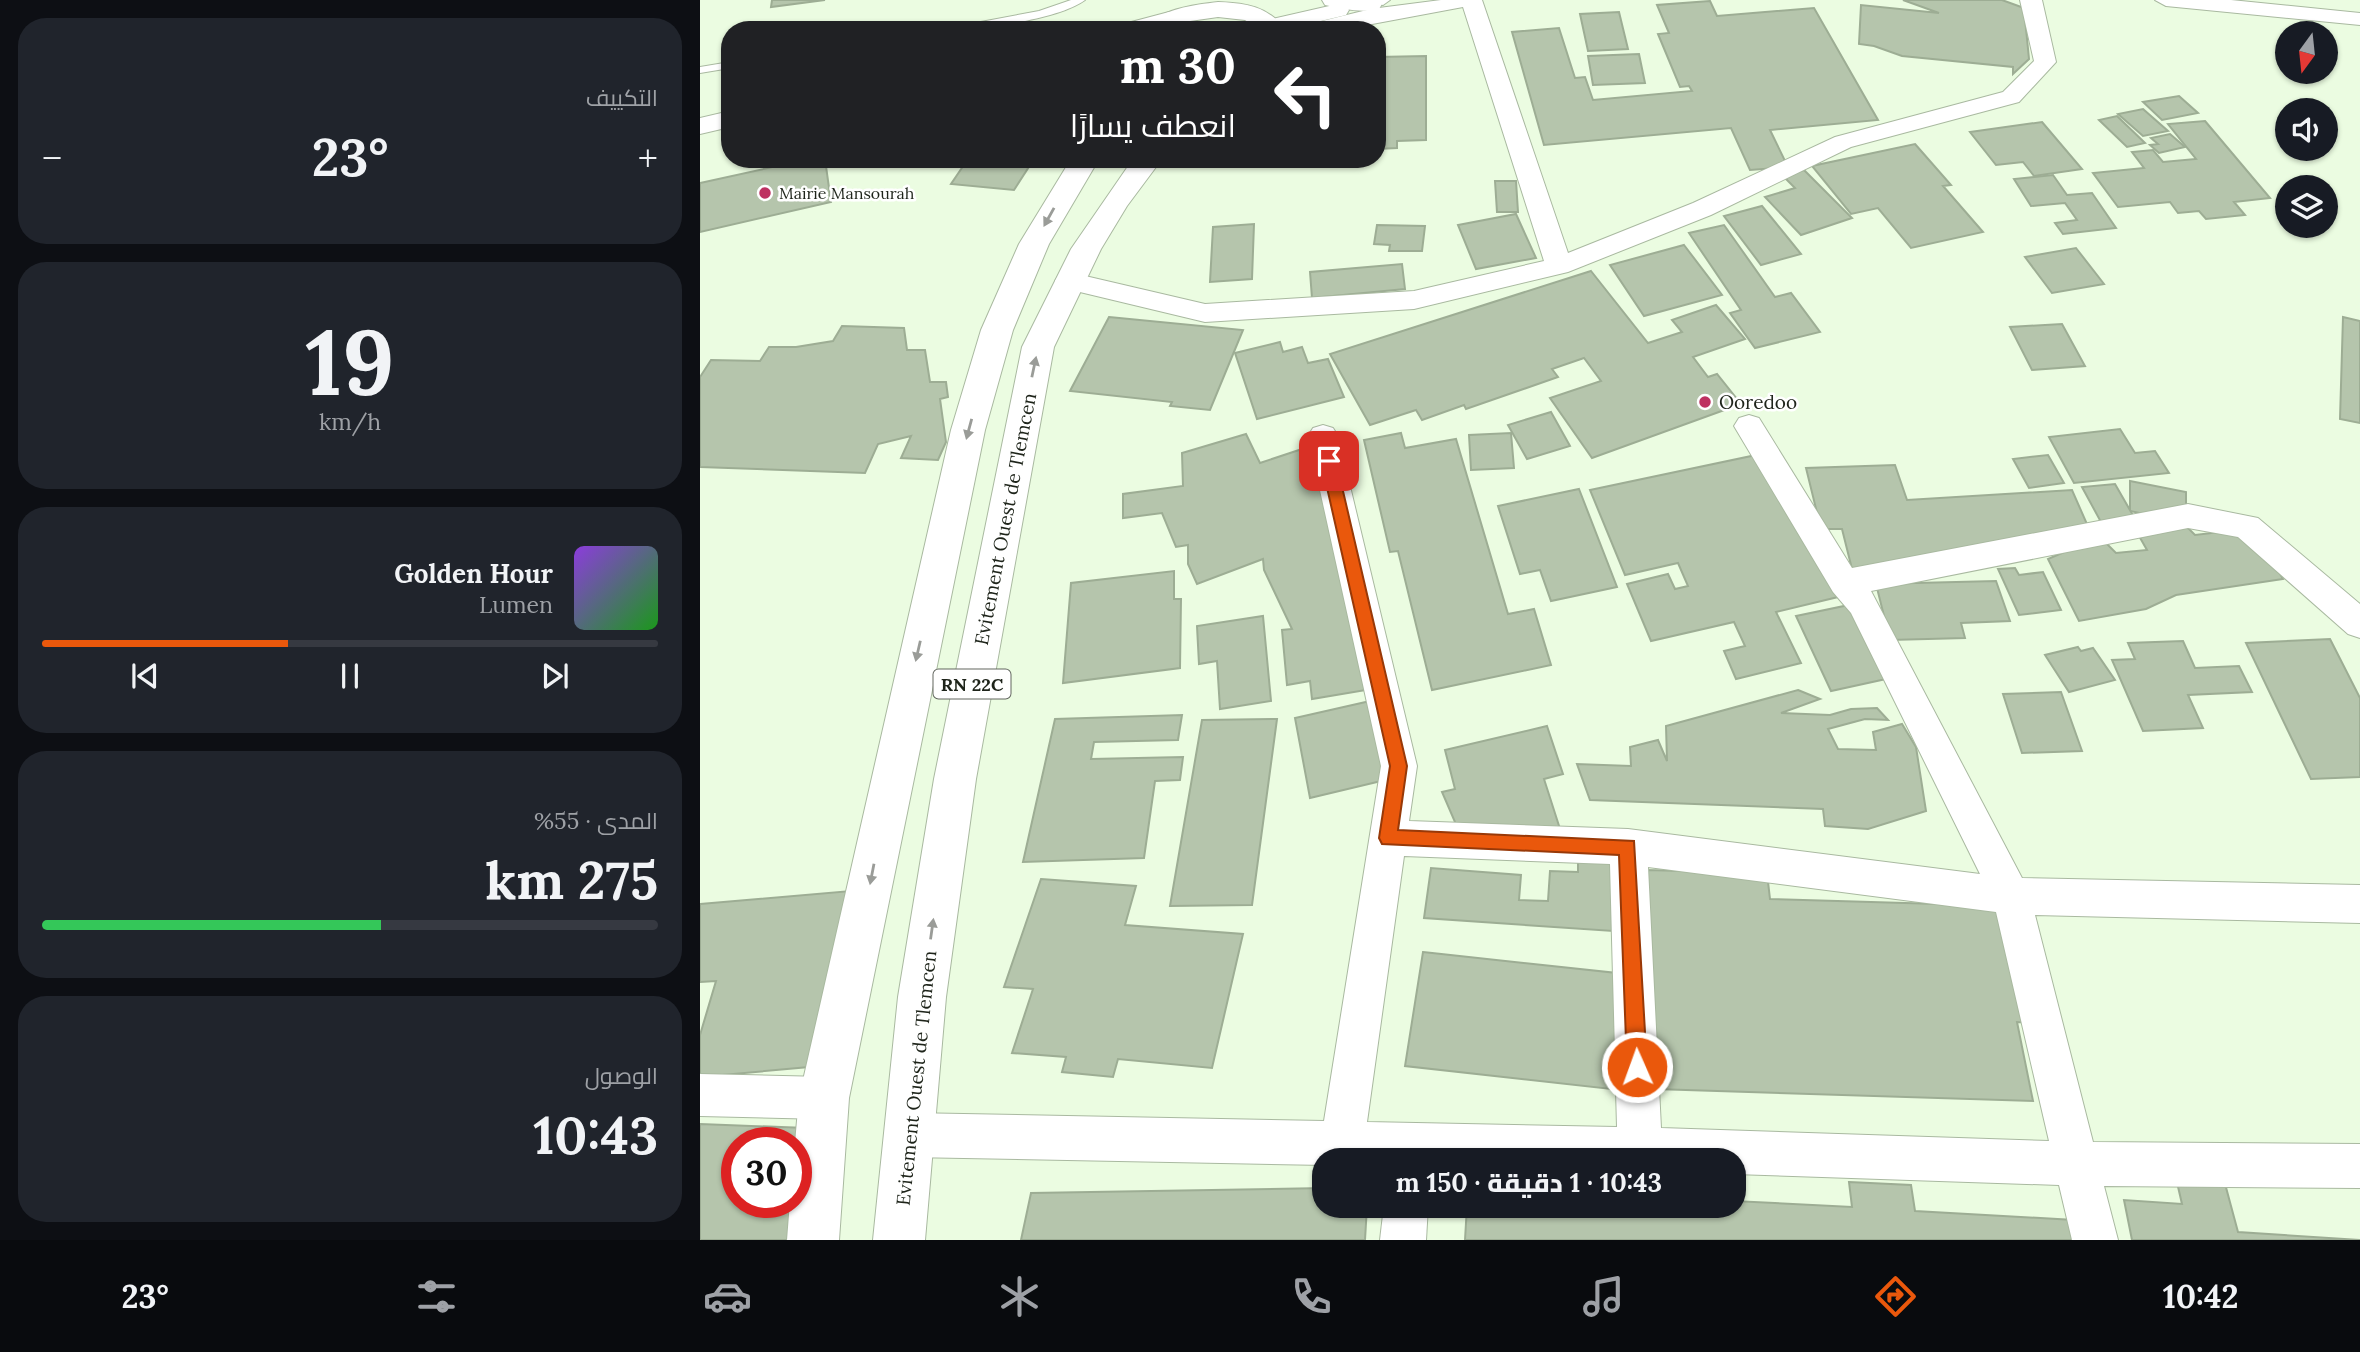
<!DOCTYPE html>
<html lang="ar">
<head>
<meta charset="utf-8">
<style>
	:root { --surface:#171b24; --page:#20242c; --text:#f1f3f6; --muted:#9ea1a6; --line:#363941; --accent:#ea580c }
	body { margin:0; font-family:Lora,Cairo,serif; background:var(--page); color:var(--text); direction:rtl; height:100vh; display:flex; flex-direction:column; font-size:26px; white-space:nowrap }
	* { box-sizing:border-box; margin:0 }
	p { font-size:23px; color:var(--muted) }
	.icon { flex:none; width:38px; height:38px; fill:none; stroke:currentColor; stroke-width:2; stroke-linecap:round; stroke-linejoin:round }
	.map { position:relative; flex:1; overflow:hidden; direction:ltr }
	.drawer { display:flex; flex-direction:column; gap:18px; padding:18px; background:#0d0f14; width:700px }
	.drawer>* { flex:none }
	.guide { position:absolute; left:21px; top:21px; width:665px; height:147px; border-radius:28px; box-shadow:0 2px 5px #0004; direction:rtl; background:#202124; color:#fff; overflow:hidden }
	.needle { width:46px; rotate:195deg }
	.tools { position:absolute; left:1575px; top:21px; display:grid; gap:14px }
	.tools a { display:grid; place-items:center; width:63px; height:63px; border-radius:50%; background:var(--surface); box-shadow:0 2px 5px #0004; font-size:35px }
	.speed { position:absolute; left:21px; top:1127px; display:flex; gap:14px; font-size:35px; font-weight:700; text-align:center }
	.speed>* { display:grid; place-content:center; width:91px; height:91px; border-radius:50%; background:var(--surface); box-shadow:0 2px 5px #0004; line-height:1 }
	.speed .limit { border:10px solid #d22; background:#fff; color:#111 }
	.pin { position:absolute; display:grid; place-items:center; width:60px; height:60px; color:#fff; margin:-30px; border-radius:14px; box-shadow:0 4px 10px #0006 }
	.me { position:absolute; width:77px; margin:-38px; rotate:358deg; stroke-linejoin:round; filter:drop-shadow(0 0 5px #0008) }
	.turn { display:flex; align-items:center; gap:24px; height:147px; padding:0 35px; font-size:32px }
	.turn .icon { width:91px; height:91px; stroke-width:2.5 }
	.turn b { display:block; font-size:49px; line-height:60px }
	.big { font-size:52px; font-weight:800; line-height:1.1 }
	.drawer .card { flex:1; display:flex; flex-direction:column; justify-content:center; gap:10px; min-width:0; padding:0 24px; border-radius:28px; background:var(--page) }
	.drawer .dial { align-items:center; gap:0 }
	.dial b { font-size:91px; line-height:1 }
	.song { display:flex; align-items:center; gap:21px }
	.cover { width:84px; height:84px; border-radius:10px; background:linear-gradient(135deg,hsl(270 70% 55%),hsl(120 70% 35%)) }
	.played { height:7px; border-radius:4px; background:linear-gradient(90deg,var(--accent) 40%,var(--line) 40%) }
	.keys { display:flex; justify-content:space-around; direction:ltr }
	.heat { display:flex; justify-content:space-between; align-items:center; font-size:38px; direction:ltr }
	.charge { height:10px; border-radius:5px; background:linear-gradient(90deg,#34c759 55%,var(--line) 0) }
	.trip { position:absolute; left:612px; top:1148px; width:434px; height:70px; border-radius:28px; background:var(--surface); box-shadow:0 2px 5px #0004; font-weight:800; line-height:70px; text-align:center; direction:rtl }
	.menu { display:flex; height:112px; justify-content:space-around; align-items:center; background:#090b0e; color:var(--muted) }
	.menu .icon { width:49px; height:49px }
	.menu .current { color:var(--accent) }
	.menu b { font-size:32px; color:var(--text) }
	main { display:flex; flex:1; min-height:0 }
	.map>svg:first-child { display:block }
	.building { fill:#b5c5ac; stroke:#9dad94; stroke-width:2; fill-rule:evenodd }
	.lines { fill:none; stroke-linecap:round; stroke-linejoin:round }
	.service-casing { stroke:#a9b9a0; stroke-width:2 }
	.minor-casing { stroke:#a9b9a0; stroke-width:2 }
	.primary-casing { stroke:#a9b9a0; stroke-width:2 }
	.trunk-casing { stroke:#a9b9a0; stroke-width:2 }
	.service { fill:#fff; fill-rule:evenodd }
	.minor { fill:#fff; fill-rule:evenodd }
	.primary { fill:#fff; fill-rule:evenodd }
	.trunk { fill:#fff; fill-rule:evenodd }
	.oneway { fill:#9a9c98 }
	.route { fill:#ea580c; stroke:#983908; stroke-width:2 }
	.poi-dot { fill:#be3161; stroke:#fff; stroke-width:2.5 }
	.labels { text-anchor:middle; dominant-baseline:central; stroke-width:5; stroke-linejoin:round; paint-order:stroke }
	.far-poi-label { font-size:16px; fill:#1e241a; stroke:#fff; text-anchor:start }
	.shield { fill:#fff; stroke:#62665f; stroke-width:2 }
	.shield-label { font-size:18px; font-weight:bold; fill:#1e241a }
	.poi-label { font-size:19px; fill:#1e241a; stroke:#fff; text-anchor:start }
	.street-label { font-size:19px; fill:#1e241a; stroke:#fff }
</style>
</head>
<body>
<main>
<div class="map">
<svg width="1660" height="1240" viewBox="0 0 1660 1240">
	<rect width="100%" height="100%" fill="#ebfce1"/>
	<g class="building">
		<polygon points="72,0 125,0 71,7"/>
		<polygon points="1203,0 1302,0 1324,8 1329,59 1313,74 1313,67 1202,56 1174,46 1159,44 1161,5 1239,13"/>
		<polygon points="1010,1 1017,16 1114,8 1178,120 1070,130 1088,167 1050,170 1031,128 844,145 812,32 859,28 875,78 885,77 893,100 992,91 989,86 980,87 958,34 969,33 957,5"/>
		<polygon points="919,12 928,49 888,51 880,14"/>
		<polygon points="939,54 945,83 893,85 888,56"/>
		<polygon points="726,56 726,140 697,141 697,148 677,149 677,57"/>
		<polygon points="1479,96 1498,113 1462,120 1443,102"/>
		<polygon points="1443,109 1468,131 1443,136 1418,114"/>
		<polygon points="1417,116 1445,143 1427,147 1399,120"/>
		<polygon points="1505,121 1570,198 1534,202 1545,215 1506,219 1499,211 1478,213 1470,202 1418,207 1393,173 1444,168 1432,152 1453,150 1463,162 1496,159 1468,124"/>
		<polygon points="1342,122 1382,169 1334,176 1323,162 1296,165 1270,132"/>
		<polygon points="1470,134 1485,147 1459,153 1450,145 1458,144 1451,138"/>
		<polygon points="1215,144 1251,185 1243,186 1283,232 1211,248 1178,208 1151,214 1112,166"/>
		<polygon points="109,159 125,159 131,202 0,232 0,183"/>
		<polygon points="268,159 334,159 314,190 251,184"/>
		<polygon points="1104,170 1152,218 1101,235 1065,197 1095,188 1083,176"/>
		<polygon points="1353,175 1367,195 1392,193 1416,228 1363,234 1355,223 1377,220 1365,203 1331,206 1314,179"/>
		<polygon points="795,181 816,181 818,212 797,212"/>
		<polygon points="1062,206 1101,254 1061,265 1024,216"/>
		<polygon points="816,214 836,258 776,269 758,225"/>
		<polygon points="554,224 552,279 510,282 513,227"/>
		<polygon points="677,225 725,226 722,251 689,251 690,245 674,244"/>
		<polygon points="1024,225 1075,297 1091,293 1120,332 1055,348 1030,313 1041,310 989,233"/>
		<polygon points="984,245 1022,295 944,316 910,265"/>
		<polygon points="1376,248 1404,284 1352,293 1325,257"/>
		<polygon points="702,264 705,289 612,298 610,272"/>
		<polygon points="891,271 948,343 982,332 972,320 1016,305 1045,339 993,357 1008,377 1017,374 1041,404 892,458 850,398 901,381 884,358 852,369 858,377 766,409 764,405 722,420 716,410 670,425 630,354"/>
		<polygon points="409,317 543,330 510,410 470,406 472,402 370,391"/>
		<polygon points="1643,317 1660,321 1660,423 1640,419"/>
		<polygon points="1362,324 1385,366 1332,370 1310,327"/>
		<polygon points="142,326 204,328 207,350 225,350 230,382 246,382 248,397 240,399 246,442 238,460 201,458 211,436 178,444 165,473 0,467 0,377 11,360 60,361 69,347 96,347 133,341"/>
		<polygon points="580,342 583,352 602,347 608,363 628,359 644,397 557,419 535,353"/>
		<polygon points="851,412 870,446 827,459 808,425"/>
		<polygon points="1420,429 1435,453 1455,451 1469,473 1374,483 1349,437"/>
		<polygon points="701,433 705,448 756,439 808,614 834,609 851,665 732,690 698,551 690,552 664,440"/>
		<polygon points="811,433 814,468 771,470 769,435"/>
		<polygon points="546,434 560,463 608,447 629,444 678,688 612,699 610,681 587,685 582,630 592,629 564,570 563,559 497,584 488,564 488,545 476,547 462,513 423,518 423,494 483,486 482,453"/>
		<polygon points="1061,454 1138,597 1076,612 1101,663 1036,679 1024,651 1045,646 1034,622 951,641 927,584 968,574 975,589 988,586 978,563 925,575 890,490"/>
		<polygon points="1348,455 1364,483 1329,488 1313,459"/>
		<polygon points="1195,465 1207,500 1372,490 1390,531 1153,573 1142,529 1121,529 1106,468"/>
		<polygon points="1430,481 1486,492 1486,523 1430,511"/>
		<polygon points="1415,484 1442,531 1408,535 1382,487"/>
		<polygon points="879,489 917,587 851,601 840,570 820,574 798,506"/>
		<polygon points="1486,526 1495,535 1537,530 1576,567 1583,579 1476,595 1446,609 1379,621 1348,559 1385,543 1404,541 1416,553 1447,550 1439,536"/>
		<polygon points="1315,568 1319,575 1343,572 1361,610 1319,615 1298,569"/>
		<polygon points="474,571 474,599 481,599 480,668 363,683 371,583"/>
		<polygon points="1296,581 1310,621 1261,623 1265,638 1190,640 1176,584"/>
		<polygon points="1149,605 1186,679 1131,691 1096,616"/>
		<polygon points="563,616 571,701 520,709 517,661 499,664 497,626"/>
		<polygon points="1630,639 1660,698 1660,777 1611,779 1546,643"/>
		<polygon points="1483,641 1495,668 1539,666 1552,692 1488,695 1503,728 1443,731 1412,660 1435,659 1428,643"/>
		<polygon points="1378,647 1381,651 1393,648 1415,680 1369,692 1345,655"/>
		<polygon points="1098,690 1120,699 1081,713 1130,715 1151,709 1177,708 1188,720 1165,719 1128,729 1138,749 1176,750 1173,732 1202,724 1216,747 1226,811 1168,829 1125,826 1123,809 890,800 877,764 931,766 930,747 958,740 967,761 966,726"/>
		<polygon points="1361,692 1382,751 1322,753 1303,694"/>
		<polygon points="679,699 698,777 610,798 595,718"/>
		<polygon points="482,715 478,740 394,742 391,759 483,757 480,780 455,781 444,858 323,862 355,719"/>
		<polygon points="577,719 552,905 470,906 502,720"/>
		<polygon points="847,726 863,774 844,779 861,832 761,836 742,792 755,789 745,750"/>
		<polygon points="878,860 916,863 913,931 724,918 731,868 821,875 819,900 848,901 850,871 878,872"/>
		<polygon points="945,870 1067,873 1070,899 1306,906 1331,1023 1317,1022 1333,1101 955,1089"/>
		<polygon points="341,879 436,886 425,925 543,934 512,1068 418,1059 413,1077 362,1072 366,1057 312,1053 333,989 304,987"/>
		<polygon points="162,890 120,1066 0,1077 0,1035 16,981 0,982 0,904"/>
		<polygon points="723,952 926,974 920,1090 705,1066"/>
		<path d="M 0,1124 L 106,1128 L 94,1240 L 0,1240 ZM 37,1143 L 96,1143 L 96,1202 L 37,1202 Z"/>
		<polygon points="1476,1178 1524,1180 1538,1232 1660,1240 1432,1240 1424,1200 1482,1204"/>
		<polygon points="1149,1182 1211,1185 1215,1211 1374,1220 1378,1240 765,1240 767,1206 1034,1206 1034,1201 1152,1207"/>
		<polygon points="625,1188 625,1206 667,1206 665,1240 321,1240 331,1193"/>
	</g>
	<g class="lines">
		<defs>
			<g id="service">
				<path d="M 371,0 L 385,0 C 356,21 275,30 238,30 L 339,11 Z"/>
				<polygon points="679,0 690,0 683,5 679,4"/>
				<polygon points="30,62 30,68 0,73 0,67"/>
			</g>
			<g id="minor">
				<polygon points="741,0 782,0 868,253 993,203 1135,137 1303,92 1334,61 1320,0 1342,0 1356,62 1319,102 1151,147 1011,215 868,272 714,309 505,322 359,287 355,281 359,275 368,272 505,304 714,291 844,261 763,7 640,30 603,30 606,25 671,9"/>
				<polygon points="1455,0 1531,0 1660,13 1660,25 1466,6"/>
				<polygon points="638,4 646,5 649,10 646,15 583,30 564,30 561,26 564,21"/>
				<path d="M 1049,415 L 1059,418 L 1152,568 L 1488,504 L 1558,518 L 1660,604 L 1660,638 L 1648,634 L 1538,537 L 1488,528 L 1171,591 L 1322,878 L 1660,885 L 1660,923 L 1335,915 L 1393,1142 L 1660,1144 L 1660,1188 L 1404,1186 L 1418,1240 L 1372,1240 L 1359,1185 L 1034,1174 L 1034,1160 L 625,1160 L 625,1165 L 209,1157 L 194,1150 L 187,1135 L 194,1120 L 209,1113 L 624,1121 L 681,766 L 608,436 L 613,428 L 623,425 L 633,428 L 638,436 L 717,766 L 709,821 L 928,829 L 1280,874 L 1151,613 L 1133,592 L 1034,426 L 1039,418 ZM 704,856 L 910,864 L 917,1127 L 667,1122 ZM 948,867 L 1296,912 L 1349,1141 L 961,1128 Z"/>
				<polygon points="0,1074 124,1077 139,1083 145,1098 139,1113 124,1119 0,1116"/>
				<polygon points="684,1206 728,1206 726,1240 680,1240"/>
			</g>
			<g id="primary">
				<path d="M 469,12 L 478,14 L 481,19 C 470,36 435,30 417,30 L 420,25 Z"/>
				<polygon points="30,111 30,127 0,134 0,118"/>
			</g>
			<g id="trunk">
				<path d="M 622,0 L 679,0 L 682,4 L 679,9 C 662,13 642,9 625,5 Z"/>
				<path d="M 518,2 C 545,3 569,6 585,30 L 560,30 L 545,20 L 518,17 L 490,21 L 473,30 L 445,30 C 460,8 494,5 518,2 Z"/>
				<polygon points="371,159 399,159 349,244 313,330 285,430 149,1098 139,1240 87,1240 90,1202 96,1202 95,1143 99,1098 251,430 281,330 319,244"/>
				<polygon points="433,159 462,159 427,206 401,249 354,347 276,779 246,997 225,1240 173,1240 198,997 234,779 322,347 371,249"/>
			</g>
		</defs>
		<use href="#service" class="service-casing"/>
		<use href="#minor" class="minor-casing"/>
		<use href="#primary" class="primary-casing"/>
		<use href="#trunk" class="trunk-casing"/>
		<use href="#service" class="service"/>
		<use href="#minor" class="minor"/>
		<use href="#primary" class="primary"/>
		<use href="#trunk" class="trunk"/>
	</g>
	<defs><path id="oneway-solid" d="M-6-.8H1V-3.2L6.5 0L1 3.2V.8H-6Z" transform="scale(1.75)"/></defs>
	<g class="oneway">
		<use href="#oneway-solid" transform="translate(349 217) rotate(119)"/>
		<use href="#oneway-solid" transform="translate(334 367) rotate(-78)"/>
		<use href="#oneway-solid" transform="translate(269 429) rotate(105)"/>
		<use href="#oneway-solid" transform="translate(218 651) rotate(103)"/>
		<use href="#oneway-solid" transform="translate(172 874) rotate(101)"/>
		<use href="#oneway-solid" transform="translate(232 929) rotate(-82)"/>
	</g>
	<polygon class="route" points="629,456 636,461 707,766 698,830 934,841 947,1067 944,1074 937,1077 930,1074 927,1067 919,855 682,844 679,838 690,766 621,461"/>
	<g class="poi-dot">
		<circle cx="65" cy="193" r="7"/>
		<circle cx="1005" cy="402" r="7"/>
	</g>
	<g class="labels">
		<g class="far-poi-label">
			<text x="79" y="193">Mairie Mansourah</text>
		</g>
		<rect class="shield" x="233.5" y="669.5" width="77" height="29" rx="5"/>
		<g class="shield-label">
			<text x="272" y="684">RN 22C</text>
		</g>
		<g class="poi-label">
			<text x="1019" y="402">Ooredoo</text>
		</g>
		<g class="street-label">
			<text transform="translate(305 519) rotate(-79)">Evitement Ouest de Tlemcen</text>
			<text transform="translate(216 1078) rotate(-84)">Evitement Ouest de Tlemcen</text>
		</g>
	</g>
</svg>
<div class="tools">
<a><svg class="needle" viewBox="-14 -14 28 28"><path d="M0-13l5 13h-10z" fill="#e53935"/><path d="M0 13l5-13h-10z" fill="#9ea1a6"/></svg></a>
<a><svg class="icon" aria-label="sound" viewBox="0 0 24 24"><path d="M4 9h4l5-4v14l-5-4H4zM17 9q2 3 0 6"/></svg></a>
<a><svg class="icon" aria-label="layers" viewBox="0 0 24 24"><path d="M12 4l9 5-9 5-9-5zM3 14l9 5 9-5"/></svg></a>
</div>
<div class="speed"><div class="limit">30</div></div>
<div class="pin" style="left:629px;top:461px;background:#d93025"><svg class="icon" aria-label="arrive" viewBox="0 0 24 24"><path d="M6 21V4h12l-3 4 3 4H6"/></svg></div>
<svg class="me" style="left:937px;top:1067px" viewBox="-20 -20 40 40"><circle r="17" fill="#ea580c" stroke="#fff" stroke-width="3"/><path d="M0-11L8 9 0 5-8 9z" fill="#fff"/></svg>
<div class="trip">10:43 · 1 دقيقة · 150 m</div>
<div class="guide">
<div class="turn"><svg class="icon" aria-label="left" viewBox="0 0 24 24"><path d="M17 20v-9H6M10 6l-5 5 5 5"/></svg><div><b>30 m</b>انعطف يسارًا</div></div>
</div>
</div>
<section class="drawer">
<div class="card"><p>التكييف</p>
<div class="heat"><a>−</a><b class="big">23°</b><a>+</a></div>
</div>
<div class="card dial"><b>19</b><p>km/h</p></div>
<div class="card">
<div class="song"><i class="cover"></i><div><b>Golden Hour</b><p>Lumen</p></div></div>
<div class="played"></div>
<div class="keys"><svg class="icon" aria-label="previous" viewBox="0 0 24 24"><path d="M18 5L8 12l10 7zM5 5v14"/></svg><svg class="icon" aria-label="pause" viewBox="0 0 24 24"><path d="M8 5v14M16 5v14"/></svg><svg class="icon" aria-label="next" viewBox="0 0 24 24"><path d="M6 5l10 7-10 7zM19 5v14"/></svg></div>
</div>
<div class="card"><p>المدى · 55%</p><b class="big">275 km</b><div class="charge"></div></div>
<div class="card"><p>الوصول</p><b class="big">10:43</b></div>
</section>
</main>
<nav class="menu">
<b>10:42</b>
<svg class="icon current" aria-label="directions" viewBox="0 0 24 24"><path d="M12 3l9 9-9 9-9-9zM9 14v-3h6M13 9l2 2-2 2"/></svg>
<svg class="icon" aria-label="music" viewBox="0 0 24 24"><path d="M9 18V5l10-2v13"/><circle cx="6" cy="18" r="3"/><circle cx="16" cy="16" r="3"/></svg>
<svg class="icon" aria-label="phone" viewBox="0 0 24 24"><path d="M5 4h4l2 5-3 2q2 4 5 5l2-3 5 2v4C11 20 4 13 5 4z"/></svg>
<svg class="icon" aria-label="climate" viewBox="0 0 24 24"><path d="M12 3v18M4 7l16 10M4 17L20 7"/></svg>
<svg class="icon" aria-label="car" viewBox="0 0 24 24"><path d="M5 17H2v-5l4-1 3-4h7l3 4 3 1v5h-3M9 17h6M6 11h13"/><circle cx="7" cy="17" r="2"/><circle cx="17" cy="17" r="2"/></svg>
<svg class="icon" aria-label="filters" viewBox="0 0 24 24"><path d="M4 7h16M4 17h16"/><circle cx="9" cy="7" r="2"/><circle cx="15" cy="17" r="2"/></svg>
<b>23°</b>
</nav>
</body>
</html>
